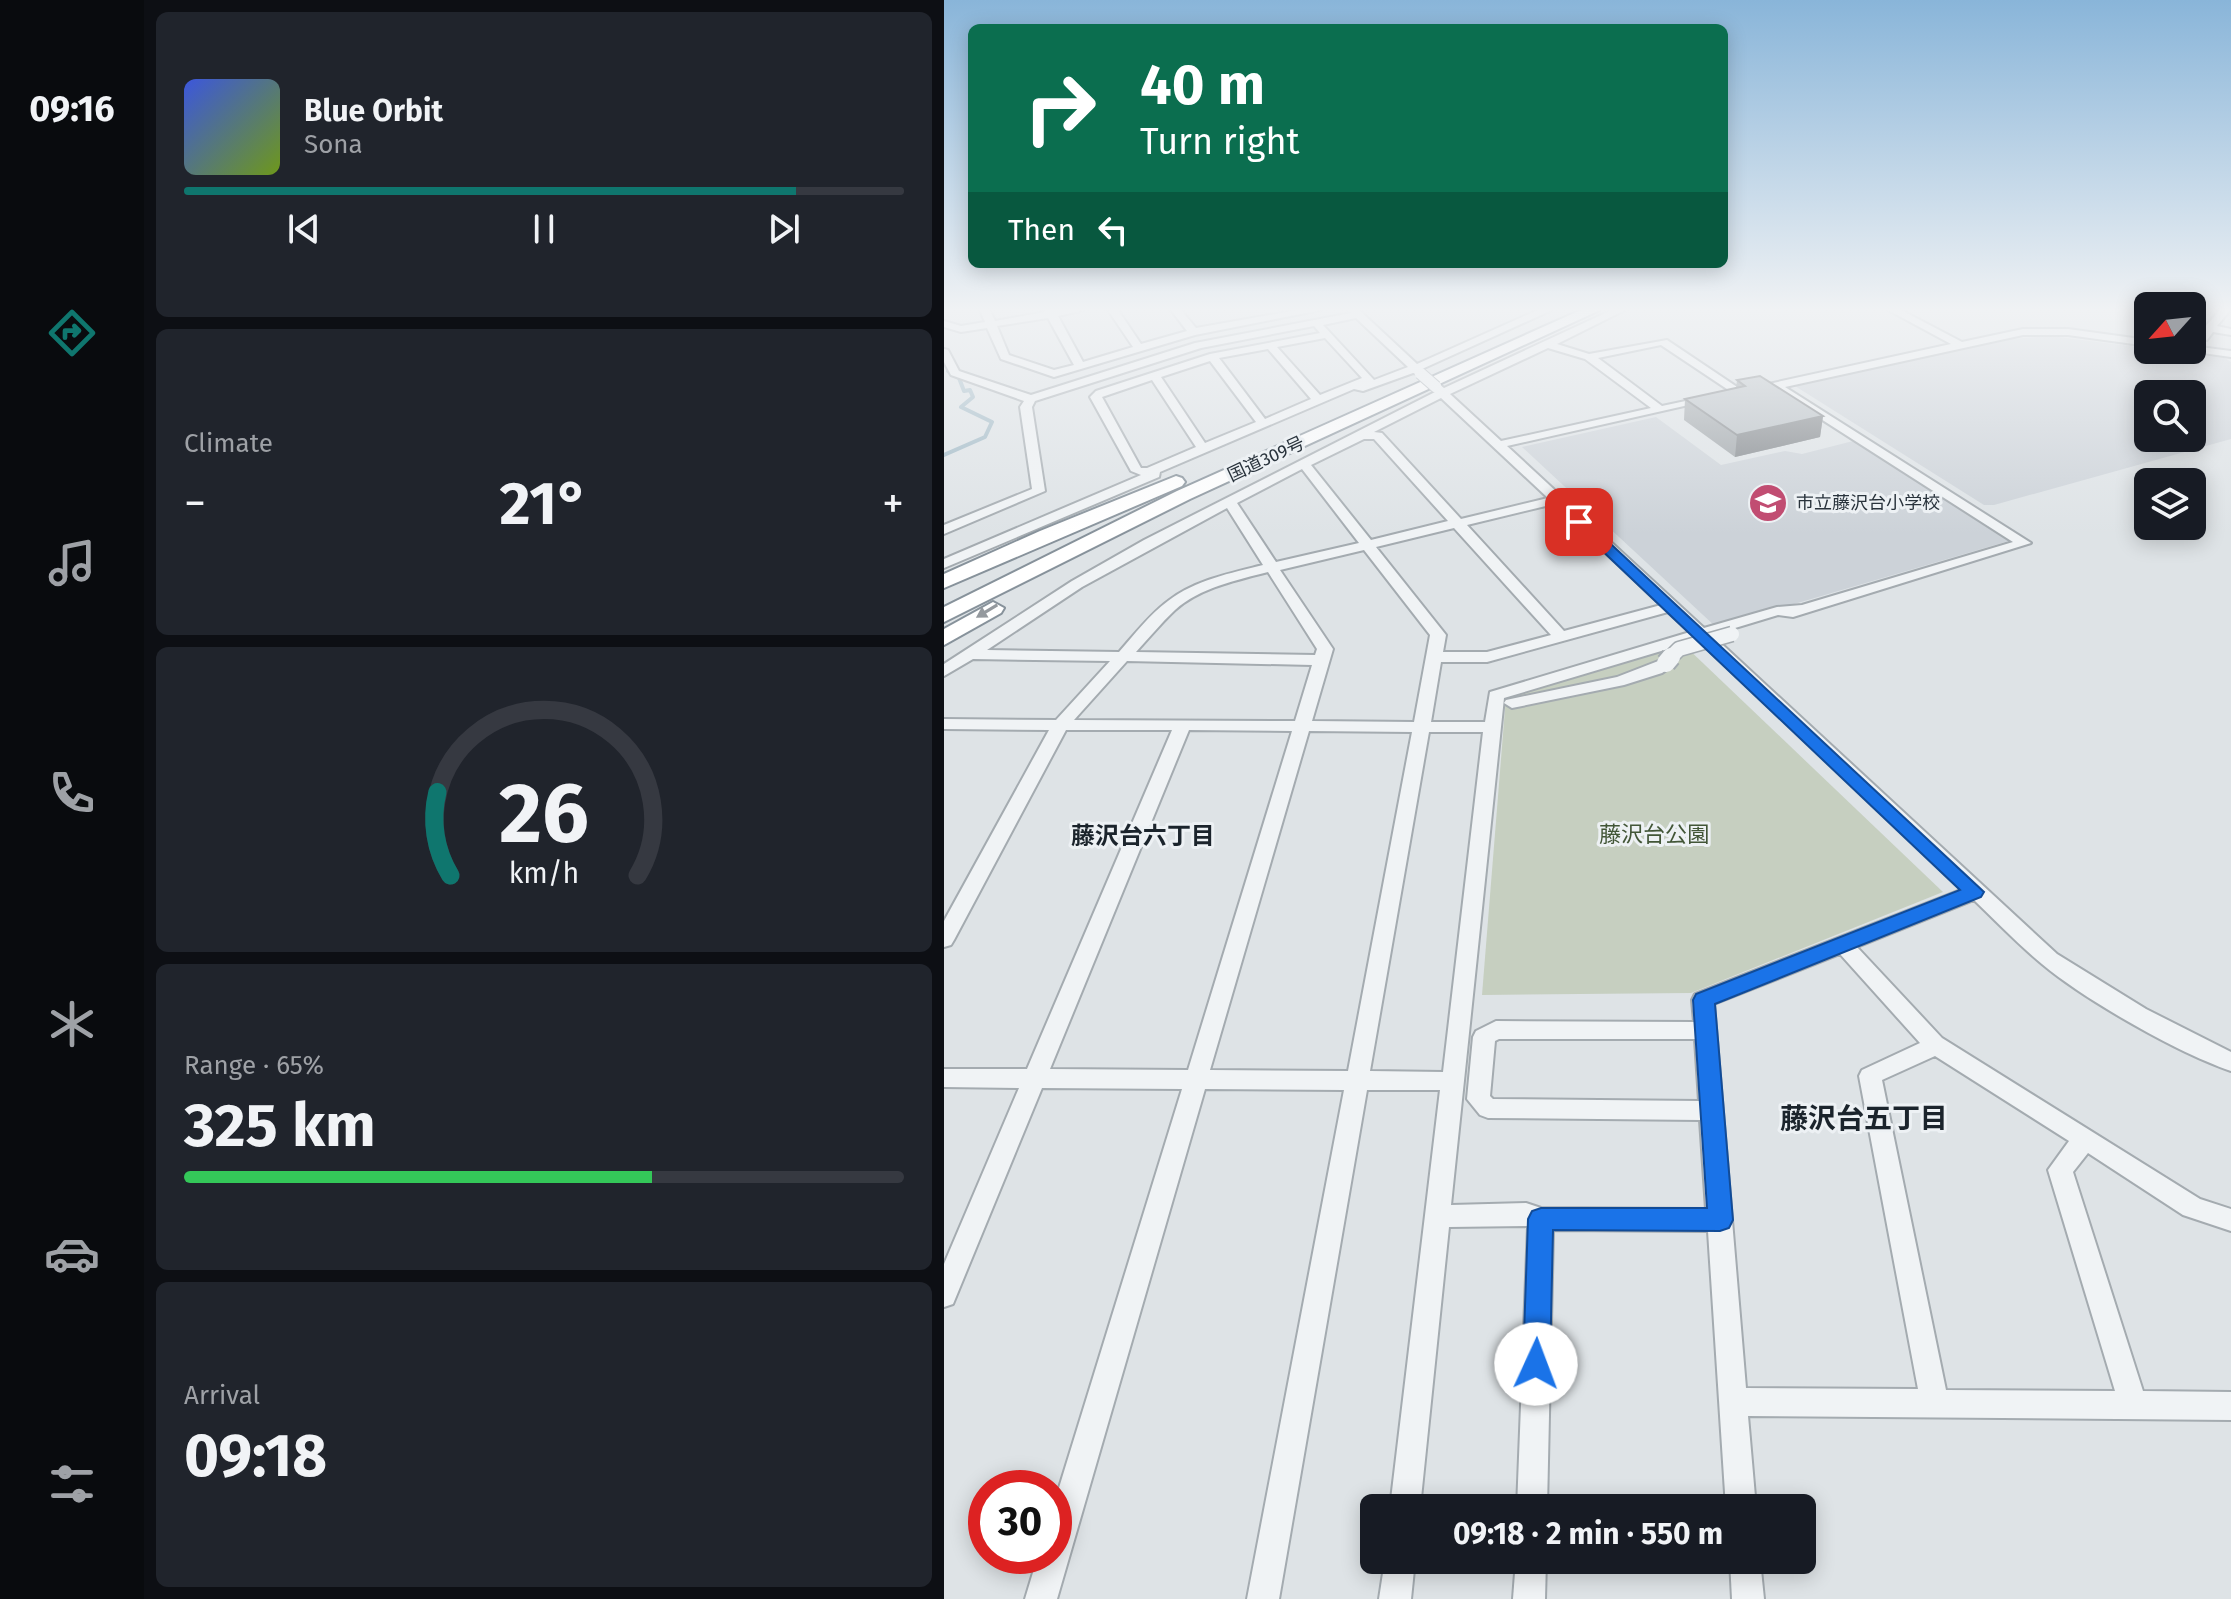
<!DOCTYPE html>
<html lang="en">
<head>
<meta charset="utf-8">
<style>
	:root { --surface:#171b24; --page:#20242c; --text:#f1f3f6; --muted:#9ea1a6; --line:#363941; --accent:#0f766e }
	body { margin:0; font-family:"Fira Sans","Noto Sans JP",sans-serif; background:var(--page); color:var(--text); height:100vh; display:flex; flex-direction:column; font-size:30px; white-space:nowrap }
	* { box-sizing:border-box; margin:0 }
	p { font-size:26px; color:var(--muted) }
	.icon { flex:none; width:44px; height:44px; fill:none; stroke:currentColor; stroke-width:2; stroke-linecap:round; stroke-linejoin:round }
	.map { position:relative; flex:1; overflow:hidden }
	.drawer { display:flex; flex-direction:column; gap:12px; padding:12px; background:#0d0f14; width:800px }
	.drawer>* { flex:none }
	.hud { position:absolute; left:24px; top:24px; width:760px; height:244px; border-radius:12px; box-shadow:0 4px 20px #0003; background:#0b6e4f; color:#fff; overflow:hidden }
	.needle { width:52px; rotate:243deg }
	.fabs { position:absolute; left:1190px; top:292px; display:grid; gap:16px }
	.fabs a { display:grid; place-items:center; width:72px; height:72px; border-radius:12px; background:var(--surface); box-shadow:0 4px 20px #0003; font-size:40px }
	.speed { position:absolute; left:24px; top:1470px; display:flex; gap:16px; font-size:40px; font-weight:700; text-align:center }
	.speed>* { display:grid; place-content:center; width:104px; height:104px; border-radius:50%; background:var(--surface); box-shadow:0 4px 20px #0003; line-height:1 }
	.speed .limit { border:12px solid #d22; background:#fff; color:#111 }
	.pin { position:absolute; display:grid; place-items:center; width:68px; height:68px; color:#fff; margin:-34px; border-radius:16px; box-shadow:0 4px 12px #0006 }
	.me { position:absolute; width:88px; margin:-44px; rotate:2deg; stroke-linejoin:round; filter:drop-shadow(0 0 6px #0008) }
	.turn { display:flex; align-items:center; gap:28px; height:168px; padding:0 40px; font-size:36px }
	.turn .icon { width:104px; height:104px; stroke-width:2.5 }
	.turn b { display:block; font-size:56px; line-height:68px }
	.then { display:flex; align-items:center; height:76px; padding:0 40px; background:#0003; gap:16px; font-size:30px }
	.big { font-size:60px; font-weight:700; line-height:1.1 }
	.drawer .widget { flex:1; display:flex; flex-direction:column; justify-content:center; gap:12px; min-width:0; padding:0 28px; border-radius:12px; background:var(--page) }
	.drawer .dial { align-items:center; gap:0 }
	.dial svg { height:208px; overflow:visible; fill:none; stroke:var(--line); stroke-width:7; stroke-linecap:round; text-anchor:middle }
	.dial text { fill:var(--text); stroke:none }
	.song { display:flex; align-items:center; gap:24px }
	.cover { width:96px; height:96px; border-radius:12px; background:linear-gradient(135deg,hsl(230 70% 55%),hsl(80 70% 35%)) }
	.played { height:8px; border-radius:4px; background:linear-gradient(90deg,var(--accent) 85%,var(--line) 85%) }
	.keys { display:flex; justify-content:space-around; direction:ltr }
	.heat { display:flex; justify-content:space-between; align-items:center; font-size:44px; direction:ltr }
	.charge { height:12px; border-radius:6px; background:linear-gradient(90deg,#34c759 65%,var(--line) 0) }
	.trip { position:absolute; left:416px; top:1494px; width:456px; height:80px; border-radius:12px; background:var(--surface); box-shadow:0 4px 20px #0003; font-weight:700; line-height:80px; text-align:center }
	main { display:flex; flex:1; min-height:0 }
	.menu { display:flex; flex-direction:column; width:144px; justify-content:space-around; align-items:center; background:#090b0e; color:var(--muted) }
	.menu .icon { width:56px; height:56px }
	.menu .current { color:var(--accent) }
	.menu b { font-size:36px; color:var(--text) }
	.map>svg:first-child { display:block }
	.built { fill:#ccd2d8; fill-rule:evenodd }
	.green { fill:#c6cfc0 }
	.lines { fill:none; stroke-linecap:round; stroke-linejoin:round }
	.stream { stroke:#9cb6c3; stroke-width:4 }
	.minor-casing { stroke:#a4abb0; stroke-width:4 }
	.highway-casing { stroke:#87929b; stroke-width:4 }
	.minor { fill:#f0f3f5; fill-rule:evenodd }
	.highway { fill:#fff; fill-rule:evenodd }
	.minor-bridge-far2-casing { stroke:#a4abb0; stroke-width:13; stroke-linecap:butt }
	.minor-bridge-far1-casing { stroke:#a4abb0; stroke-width:17; stroke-linecap:butt }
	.minor-bridge-casing { stroke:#a4abb0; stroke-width:22; stroke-linecap:butt }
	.minor-bridge-far2 { stroke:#f0f3f5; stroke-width:11 }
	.minor-bridge-far1 { stroke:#f0f3f5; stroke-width:14 }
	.minor-bridge { stroke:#f0f3f5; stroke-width:18 }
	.wall { fill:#9da3a7 }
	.shaded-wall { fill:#7f8488 }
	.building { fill:#b6bdc2; stroke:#7f8488; stroke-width:2 }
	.oneway { fill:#94999e }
	.route { fill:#1a73e8; stroke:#114b97; stroke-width:2 }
	.labels { text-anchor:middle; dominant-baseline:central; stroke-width:6; stroke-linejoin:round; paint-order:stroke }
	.far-street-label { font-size:18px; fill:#29333c; stroke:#edf1f4 }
	.far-poi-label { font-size:18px; fill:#29333c; stroke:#edf1f4; text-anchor:start }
	.park-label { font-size:22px; fill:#425637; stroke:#edf1f4 }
	.neighbourhood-label { font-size:24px; font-weight:bold; fill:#1b242c; stroke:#edf1f4 }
	.near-neighbourhood-label { font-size:28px; font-weight:bold; fill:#1b242c; stroke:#edf1f4 }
</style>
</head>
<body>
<main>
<nav class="menu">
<b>09:16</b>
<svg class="icon current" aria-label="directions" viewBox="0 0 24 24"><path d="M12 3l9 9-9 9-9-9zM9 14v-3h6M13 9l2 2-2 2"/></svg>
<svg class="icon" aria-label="music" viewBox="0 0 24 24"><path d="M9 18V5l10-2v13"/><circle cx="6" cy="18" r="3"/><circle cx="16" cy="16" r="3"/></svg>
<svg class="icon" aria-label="phone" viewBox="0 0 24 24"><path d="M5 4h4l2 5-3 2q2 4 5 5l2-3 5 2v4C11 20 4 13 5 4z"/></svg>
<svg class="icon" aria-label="climate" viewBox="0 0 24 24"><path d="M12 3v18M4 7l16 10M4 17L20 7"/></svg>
<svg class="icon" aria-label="car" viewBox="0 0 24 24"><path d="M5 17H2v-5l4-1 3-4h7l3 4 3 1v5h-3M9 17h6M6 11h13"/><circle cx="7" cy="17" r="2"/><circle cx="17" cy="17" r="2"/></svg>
<svg class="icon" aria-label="filters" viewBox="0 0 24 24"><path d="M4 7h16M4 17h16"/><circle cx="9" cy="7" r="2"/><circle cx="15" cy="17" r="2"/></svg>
</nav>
<section class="drawer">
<div class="widget">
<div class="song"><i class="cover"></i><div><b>Blue Orbit</b><p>Sona</p></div></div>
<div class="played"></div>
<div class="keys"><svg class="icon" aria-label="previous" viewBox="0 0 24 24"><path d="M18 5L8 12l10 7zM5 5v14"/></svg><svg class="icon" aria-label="pause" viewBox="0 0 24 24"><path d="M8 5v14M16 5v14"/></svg><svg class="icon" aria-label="next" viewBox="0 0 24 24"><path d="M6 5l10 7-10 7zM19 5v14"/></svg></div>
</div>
<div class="widget"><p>Climate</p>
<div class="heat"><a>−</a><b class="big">21°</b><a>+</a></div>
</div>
<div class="widget dial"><svg viewBox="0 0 100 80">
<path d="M14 69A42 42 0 1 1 86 69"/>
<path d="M14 69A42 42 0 0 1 9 37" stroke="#0f766e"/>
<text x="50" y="56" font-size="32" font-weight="700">26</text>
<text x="50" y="72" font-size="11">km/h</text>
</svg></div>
<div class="widget"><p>Range · 65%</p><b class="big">325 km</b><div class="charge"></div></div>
<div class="widget"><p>Arrival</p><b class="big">09:18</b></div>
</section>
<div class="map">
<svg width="1287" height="1599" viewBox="0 0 1287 1599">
	<rect width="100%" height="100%" fill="#dee3e6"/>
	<g class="built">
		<path d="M 1106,336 L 1281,358 L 1287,362 L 1287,439 L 1050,505 L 1040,505 L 851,386 L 1068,339 ZM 1204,394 L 1248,394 L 1248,438 L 1204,438 Z"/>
		<polygon points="712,417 777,465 841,451 858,454 913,440 1068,540 772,627 578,447"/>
	</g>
	<polygon class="green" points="739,644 999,892 747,993 538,995 562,697"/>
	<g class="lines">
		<polyline class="stream" points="0,455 41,437 48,422 17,407 29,397 26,390 20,391 15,378 4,371"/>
		<defs>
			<g id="minor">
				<path d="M 36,310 L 46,310 L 51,321 L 101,312 L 100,310 L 140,310 L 114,316 L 139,362 L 189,347 L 164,310 L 174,310 L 197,344 L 243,331 L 227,310 L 237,310 L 252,328 L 354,310 L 377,310 L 251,335 L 110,377 L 57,359 L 43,328 L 17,332 L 0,327 L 0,321 L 17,326 L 41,322 ZM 104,318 L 130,365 L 110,370 L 65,355 L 53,326 Z"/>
				<path d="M 404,310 L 415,310 L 473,364 L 594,310 L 608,310 L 478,369 L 480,375 L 469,373 L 419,391 L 410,389 L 216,472 L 215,477 L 0,568 L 0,559 L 197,475 L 187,471 L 146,397 L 152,391 L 266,354 L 376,333 L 370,326 L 257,348 L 91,401 L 88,407 L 101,491 L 0,534 L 0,525 L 88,489 L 76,407 L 80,401 L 7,375 L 0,362 L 0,349 L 4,350 L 15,371 L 87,395 L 251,343 L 407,313 ZM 412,318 L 464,367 L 430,380 L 379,325 ZM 381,338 L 418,378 L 376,395 L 333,347 ZM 324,349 L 367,399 L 321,419 L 275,358 ZM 266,361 L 312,422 L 261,443 L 217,377 ZM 208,380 L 252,447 L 203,468 L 197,468 L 158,397 Z"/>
				<path d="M 668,310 L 681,310 L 613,344 L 645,354 L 723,340 L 802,393 L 792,395 L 717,345 L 654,358 L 718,406 L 765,396 L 771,399 L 563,446 L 760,628 L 833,607 L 858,605 L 1069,542 L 830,389 L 810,393 L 804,390 L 806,388 L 1007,344 L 944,310 L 957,310 L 1018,342 L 1079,329 L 1124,329 L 1204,340 L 1204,346 L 1124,335 L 1079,335 L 841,387 L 1087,543 L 849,617 L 834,615 L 768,635 L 1113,954 L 1202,1009 L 1287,1052 L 1287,1071 C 1234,1053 1141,1000 1098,964 C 1074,944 1052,921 1030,900 L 913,947 L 998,1038 L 1256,1199 L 1287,1209 L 1287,1231 L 1239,1215 L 1144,1153 L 1129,1172 L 1199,1391 L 1287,1392 L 1287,1420 L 804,1416 L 812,1508 L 782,1508 L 764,1231 L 609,1230 L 603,1508 L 573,1508 L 584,1226 L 505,1227 L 476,1508 L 446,1508 L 496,1090 L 423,1090 L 335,1599 L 303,1599 L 400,1090 L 261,1089 L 113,1599 L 81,1599 L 94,1556 L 110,1556 L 110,1504 L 238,1089 L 98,1088 L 9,1304 L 0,1307 L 0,1264 L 75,1088 L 0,1087 L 0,1069 L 83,1069 L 228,730 L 122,730 L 10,940 L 7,945 L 0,947 L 0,921 L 105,730 L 0,729 L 0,719 L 112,720 L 166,661 L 29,659 L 0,676 L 0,664 L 128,581 L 200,540 L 491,392 L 486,387 L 488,385 L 496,385 L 500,388 ZM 604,348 L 641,359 L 707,408 L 557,441 L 506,394 ZM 497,398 L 604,498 L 517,519 L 438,433 L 430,432 ZM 420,439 L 430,439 L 504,521 L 427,540 L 367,465 ZM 358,469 L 415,543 L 332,562 L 293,503 ZM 610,504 L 717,605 L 620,631 L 523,525 ZM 283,508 L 319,565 C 287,573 251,580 224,601 C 206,614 190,635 175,652 L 43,650 L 138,587 ZM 510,528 L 607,635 L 543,652 L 499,652 L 502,635 L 432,547 ZM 420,550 L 486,635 L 470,722 L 368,721 L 389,649 L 336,570 ZM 324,572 L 373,649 L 371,655 L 192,652 C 205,638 217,623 231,610 C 255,588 293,580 324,572 ZM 724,612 L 746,632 L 546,692 L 541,722 L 487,722 L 497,662 L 543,662 ZM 754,640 L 1019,889 L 751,994 L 748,1000 L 750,1022 L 552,1021 L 532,1031 L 529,1037 L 523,1099 L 536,1115 L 544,1118 L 756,1120 L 762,1209 L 597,1208 L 582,1203 L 507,1205 L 560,698 ZM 183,661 L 368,665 L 351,721 L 130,720 ZM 245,730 L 348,731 L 244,1070 L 106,1069 ZM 365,731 L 468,732 L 404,1071 L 266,1070 ZM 485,732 L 539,732 L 499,1072 L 426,1071 ZM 896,954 L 976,1043 L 918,1070 L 915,1076 L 974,1389 L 802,1388 L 770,1004 ZM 555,1039 L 751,1039 L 755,1101 L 549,1099 L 546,1096 L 551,1041 ZM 991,1056 L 1125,1141 L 1104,1170 L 1171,1391 L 1002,1390 L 938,1080 Z"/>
				<polygon points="1276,310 1286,310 1273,326 1287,329 1287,335 1269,332 1263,340 1255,340 1260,328"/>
				<polygon points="1248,346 1287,351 1287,357 1244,351 1248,350"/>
				<polygon points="722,658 730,663 728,666 718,673 680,685 568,708 560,703 562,700 673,677"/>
				<polygon points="441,1560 471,1560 467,1599 435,1599"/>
				<polygon points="572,1560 602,1560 601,1599 569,1599"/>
				<polygon points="786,1560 816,1560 820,1599 788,1599"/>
			</g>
			<g id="highway">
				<polygon points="637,310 656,310 246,499 0,622 0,607 233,491"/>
				<polygon points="232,476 238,478 241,482 238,486 0,588 0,574 96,531"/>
				<polygon points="49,602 60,608 57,613 0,645 0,629"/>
			</g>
		</defs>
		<use href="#minor" class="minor-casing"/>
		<use href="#highway" class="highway-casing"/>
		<use href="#minor" class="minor"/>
		<use href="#highway" class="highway"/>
		<defs>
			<polyline id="minor-bridge-far2" points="476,373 492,387"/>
			<polyline id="minor-bridge-far1" points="725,659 735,649 788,634"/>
			<polyline id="minor-bridge" points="722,663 727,657"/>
		</defs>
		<use href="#minor-bridge-far2" class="minor-bridge-far2-casing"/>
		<use href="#minor-bridge-far1" class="minor-bridge-far1-casing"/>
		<use href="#minor-bridge" class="minor-bridge-casing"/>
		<use href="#minor-bridge-far2" class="minor-bridge-far2"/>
		<use href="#minor-bridge-far1" class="minor-bridge-far1"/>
		<use href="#minor-bridge" class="minor-bridge"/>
	</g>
	<polygon class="wall" points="793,380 879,416 876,437 791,457 740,420 741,399 792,388"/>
	<polygon class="shaded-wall" points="879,416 876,437 791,457 793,435"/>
	<polygon class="building" points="816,376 879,416 793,435 741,399 801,386 793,380"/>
	<defs><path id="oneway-solid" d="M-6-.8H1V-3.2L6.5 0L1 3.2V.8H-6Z" transform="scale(2)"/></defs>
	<use class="oneway" href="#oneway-solid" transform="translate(43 611) rotate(149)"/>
	<linearGradient id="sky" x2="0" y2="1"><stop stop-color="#89b5d9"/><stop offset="0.58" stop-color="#f0f2f4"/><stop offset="1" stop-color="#f0f2f4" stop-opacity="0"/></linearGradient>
	<rect width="1287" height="534" fill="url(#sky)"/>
	<polygon class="route" points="630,519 640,519 1040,892 1037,897 771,1004 789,1220 785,1228 776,1231 609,1230 606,1364 602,1373 592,1377 583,1373 579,1364 584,1219 588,1211 597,1208 763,1208 749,1000 752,994 1016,890 630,524"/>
	<defs>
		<symbol id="school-disc" viewBox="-11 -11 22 22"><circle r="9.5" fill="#c14d72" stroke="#edf1f4"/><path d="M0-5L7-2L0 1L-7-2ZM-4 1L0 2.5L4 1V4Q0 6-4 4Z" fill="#fff"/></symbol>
	</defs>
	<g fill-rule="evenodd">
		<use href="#school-disc" x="802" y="481" width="44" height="44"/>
	</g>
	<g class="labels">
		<g class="far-street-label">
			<text transform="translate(322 459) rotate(-25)">国道309号</text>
		</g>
		<g class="far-poi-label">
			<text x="852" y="503">市立藤沢台小学校</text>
		</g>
		<g class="park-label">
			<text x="710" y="834">藤沢台公園</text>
		</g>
		<g class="neighbourhood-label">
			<text x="199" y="836">藤沢台六丁目</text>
		</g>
		<g class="near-neighbourhood-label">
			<text x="920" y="1118">藤沢台五丁目</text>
		</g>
	</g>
</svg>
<div class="fabs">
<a><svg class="needle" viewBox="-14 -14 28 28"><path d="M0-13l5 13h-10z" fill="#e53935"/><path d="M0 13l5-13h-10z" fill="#9ea1a6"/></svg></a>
<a><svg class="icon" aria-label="search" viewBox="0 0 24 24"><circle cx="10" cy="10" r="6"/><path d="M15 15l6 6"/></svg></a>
<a><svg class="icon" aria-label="layers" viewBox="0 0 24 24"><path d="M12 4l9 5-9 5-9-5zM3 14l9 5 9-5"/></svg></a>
</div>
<div class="speed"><div class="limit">30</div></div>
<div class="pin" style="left:635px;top:522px;background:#d93025"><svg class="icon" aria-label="arrive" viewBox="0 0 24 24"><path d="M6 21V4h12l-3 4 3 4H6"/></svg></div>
<svg class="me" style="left:592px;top:1364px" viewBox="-20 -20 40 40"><circle r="19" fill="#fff"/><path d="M0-13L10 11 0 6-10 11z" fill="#1a73e8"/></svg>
<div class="trip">09:18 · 2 min · 550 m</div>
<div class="hud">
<div class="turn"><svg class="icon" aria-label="right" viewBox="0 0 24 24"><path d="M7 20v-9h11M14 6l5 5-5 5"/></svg><div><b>40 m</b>Turn right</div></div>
<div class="then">Then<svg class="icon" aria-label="left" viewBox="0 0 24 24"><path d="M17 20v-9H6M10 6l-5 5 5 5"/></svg></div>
</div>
</div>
</main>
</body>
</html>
